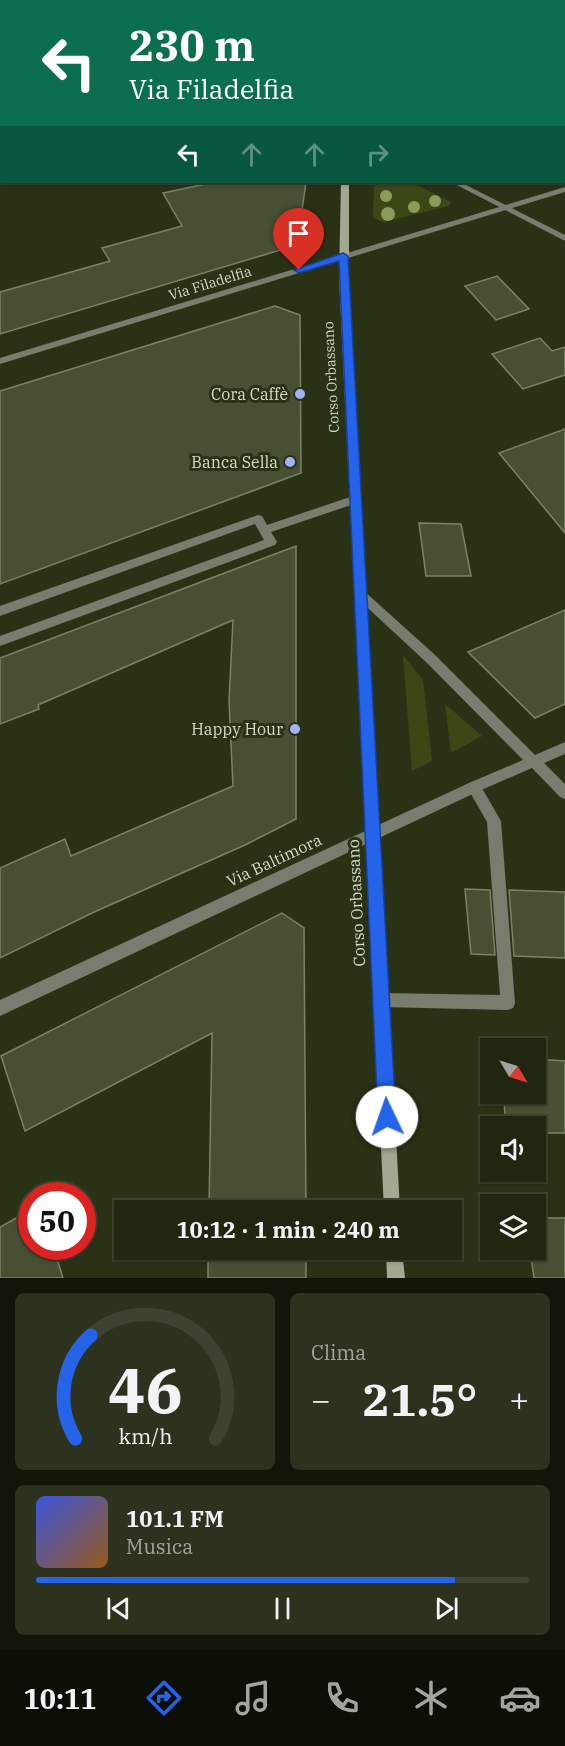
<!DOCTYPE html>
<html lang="it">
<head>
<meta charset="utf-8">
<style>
	:root { --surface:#202610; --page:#2d321e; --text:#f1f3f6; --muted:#a2a59f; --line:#3d4330; --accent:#2563eb }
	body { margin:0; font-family:"IBM Plex Serif",serif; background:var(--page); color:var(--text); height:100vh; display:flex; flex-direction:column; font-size:22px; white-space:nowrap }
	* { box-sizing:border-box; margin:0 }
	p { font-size:20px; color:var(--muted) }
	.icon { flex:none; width:33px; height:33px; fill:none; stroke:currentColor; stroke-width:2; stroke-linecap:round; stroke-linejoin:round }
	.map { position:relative; height:1278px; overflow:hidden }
	.side { display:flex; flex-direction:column; gap:15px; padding:15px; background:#121509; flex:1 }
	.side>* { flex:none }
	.hud { position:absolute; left:0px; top:0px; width:566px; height:183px; box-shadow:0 2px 4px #0004,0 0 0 2px var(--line); background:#0b6e4f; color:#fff; overflow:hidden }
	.needle { width:39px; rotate:128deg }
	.controls { position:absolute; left:480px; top:1038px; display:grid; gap:12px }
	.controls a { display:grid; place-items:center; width:66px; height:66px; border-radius:0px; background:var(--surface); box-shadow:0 2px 4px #0004,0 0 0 2px var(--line); font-size:30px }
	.speed { position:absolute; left:18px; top:1182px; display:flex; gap:12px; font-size:30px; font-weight:700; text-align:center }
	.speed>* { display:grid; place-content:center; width:78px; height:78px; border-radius:50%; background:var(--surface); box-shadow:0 2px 4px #0004,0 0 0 2px var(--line); line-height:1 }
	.speed .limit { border:9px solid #d22; background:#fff; color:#111 }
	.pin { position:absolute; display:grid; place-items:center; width:51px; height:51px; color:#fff; margin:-62px -26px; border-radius:50% 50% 50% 0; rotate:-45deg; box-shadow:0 0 6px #0007 }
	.pin .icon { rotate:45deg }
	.me { position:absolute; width:66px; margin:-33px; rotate:357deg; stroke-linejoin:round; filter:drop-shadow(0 0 4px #0008) }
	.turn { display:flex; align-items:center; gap:21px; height:126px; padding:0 30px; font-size:27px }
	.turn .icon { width:78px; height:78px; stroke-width:2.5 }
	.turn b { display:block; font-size:42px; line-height:51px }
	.lanes { display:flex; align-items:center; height:57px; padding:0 30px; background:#0003; justify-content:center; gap:30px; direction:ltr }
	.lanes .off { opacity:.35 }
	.big { font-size:45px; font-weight:700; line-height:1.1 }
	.side .tile { flex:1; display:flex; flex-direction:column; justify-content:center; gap:9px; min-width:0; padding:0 21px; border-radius:9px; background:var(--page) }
	.side .dial { align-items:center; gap:0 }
	.dial svg { height:156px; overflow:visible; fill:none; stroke:var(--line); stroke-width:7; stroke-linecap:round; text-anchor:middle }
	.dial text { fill:var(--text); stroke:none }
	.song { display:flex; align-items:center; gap:18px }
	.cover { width:72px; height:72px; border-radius:9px; background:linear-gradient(135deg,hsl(230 70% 55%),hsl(30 70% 35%)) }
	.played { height:6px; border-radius:3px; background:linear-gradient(90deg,var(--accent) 85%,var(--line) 85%) }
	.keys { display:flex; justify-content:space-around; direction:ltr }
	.heat { display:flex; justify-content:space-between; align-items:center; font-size:33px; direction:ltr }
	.side .tiles { flex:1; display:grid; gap:15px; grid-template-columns:1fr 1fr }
	.tile:last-child { grid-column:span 2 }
	.trip { position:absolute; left:114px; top:1200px; width:348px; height:60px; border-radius:0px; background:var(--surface); box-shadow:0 2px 4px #0004,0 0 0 2px var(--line); font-weight:700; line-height:60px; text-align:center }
	.tab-bar { display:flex; height:96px; justify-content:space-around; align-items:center; background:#0d0f06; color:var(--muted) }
	.tab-bar .icon { width:42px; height:42px }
	.tab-bar .active { color:var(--accent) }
	.tab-bar b { font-size:27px; color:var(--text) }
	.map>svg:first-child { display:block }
	.green { fill:#3b4815 }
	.building { fill:#475033; stroke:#7a8465; stroke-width:1.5 }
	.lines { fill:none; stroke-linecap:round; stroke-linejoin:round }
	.service { fill:#787d6f; fill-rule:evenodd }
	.minor { fill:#787d6f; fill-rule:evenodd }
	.tertiary { fill:#787d6f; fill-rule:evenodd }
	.secondary { fill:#a2a993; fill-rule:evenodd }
	.tree { fill:#899c5a }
	.route { fill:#2563eb; stroke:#184099; stroke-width:1.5 }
	.poi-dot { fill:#9fb3fd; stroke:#2a3216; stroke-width:2 }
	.labels { text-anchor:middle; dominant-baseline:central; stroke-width:6; stroke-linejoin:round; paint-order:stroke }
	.far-street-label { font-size:14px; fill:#d4dac9; stroke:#2a3216 }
	.poi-label { font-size:16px; fill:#d4dac9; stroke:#2a3216; text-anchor:end }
	.street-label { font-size:16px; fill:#d4dac9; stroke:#2a3216 }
</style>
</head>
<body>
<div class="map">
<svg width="565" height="1278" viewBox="0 0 565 1278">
	<rect width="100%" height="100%" fill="#2a3216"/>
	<g class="green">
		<polygon points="391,0 565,0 565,69 564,2"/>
		<polygon points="374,182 411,182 451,202 449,206 384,222 373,218"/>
		<polygon points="403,655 423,680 432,761 412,771"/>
		<polygon points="445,704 482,736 451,753"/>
	</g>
	<g class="building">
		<polygon points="215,182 306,182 297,245 0,334 0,292 110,261 102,248 182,226 163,193"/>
		<polygon points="497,276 529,309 496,320 465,286"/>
		<polygon points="275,306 300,315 301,473 0,584 0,391"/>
		<polygon points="540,338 552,351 565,347 565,375 523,389 492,354"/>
		<polygon points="565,429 565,533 499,453"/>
		<polygon points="419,523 461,524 471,576 426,576"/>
		<polygon points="296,546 296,819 245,845 92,913 0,958 0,868 65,839 71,856 233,786 229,701 233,620 38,705 39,709 0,724 0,658"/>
		<polygon points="565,610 565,704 535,718 468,652"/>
		<polygon points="465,889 490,890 495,955 471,954"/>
		<polygon points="509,890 565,892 565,958 514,956"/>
		<polygon points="282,913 304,928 306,1210 209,1210 212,1033 25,1131 1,1056"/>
		<polygon points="536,1059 565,1061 565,1133 544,1133 542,1123 506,1123 503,1094 536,1094"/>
		<polygon points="32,1209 32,1246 53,1246 63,1278 0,1278 0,1227"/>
		<polygon points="536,1218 565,1218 565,1278 534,1278 530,1250 536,1250"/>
		<rect x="208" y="1250" width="98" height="28"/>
	</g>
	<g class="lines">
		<polygon class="service" points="474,781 479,783 501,821 515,1003 513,1008 508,1010 381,1007 376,1005 374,1000 376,995 381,993 500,995 487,822 467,787 469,783"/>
		<g class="minor">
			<polygon points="0,115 2,115 0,120"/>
			<polygon points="565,187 565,192 0,364 0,358"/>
			<polygon points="356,495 360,496 361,499 360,502 271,532 277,542 275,545 0,646 0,636 264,540 255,524 0,616 0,606 258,515 262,516 267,525"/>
			<polygon points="360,589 364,591 434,654 535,755 565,742 565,754 544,763 565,784 565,799 560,797 532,768 479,791 0,1016 0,1000 469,783 523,760 426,662 356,597 354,594 356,591"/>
		</g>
		<g class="tertiary">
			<polygon points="99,0 107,0 108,2 100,2"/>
			<polygon points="451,182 460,182 565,235 565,241"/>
		</g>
		<g class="secondary">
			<rect x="349" y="0" width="6" height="2"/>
			<polygon points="341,182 349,182 349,277 400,1210 384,1210 339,277"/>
			<polygon points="386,1250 402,1250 405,1278 387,1278"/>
		</g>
	</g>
	<g class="tree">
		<circle cx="386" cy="196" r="6"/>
		<circle cx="435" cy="201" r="6"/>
		<circle cx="414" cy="207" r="6"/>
		<circle cx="388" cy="214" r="7"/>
	</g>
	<polygon class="route" points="343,253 348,256 396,1117 394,1124 387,1126 381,1124 378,1117 339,261 299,273 294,270"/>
	<g class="poi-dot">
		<circle cx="300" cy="394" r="6"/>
		<circle cx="290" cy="462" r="6"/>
		<circle cx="295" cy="729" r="6"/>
	</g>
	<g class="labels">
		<g class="far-street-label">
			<text transform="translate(210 283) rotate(-17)">Via Filadelfia</text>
			<text transform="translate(331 377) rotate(-93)">Corso Orbassano</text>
		</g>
		<g class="poi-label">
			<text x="288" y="394">Cora Caffè</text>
			<text x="278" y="462">Banca Sella</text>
			<text x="283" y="729">Happy Hour</text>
		</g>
		<g class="street-label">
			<text transform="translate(274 860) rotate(-25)">Via Baltimora</text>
			<text transform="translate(356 903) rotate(-93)">Corso Orbassano</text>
		</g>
	</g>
</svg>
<div class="controls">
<a><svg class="needle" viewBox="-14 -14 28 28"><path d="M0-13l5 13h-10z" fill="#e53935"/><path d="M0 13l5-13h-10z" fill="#a2a59f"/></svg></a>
<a><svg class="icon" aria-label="sound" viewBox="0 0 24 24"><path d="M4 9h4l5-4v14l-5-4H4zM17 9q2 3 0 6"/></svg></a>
<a><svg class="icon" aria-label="layers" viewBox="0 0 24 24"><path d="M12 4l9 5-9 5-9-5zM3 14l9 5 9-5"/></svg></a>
</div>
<div class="speed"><div class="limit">50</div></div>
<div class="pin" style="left:299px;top:270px;background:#d93025"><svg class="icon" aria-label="arrive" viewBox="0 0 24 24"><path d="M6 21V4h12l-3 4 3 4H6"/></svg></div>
<svg class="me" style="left:387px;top:1117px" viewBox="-20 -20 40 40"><circle r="19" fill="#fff"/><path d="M0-13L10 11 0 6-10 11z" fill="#2563eb"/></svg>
<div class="trip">10:12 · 1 min · 240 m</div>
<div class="hud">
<div class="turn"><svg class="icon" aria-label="left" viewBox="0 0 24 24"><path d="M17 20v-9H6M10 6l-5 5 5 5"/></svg><div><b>230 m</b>Via Filadelfia</div></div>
<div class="lanes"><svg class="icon" aria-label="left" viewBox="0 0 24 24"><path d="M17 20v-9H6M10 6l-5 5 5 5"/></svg><svg class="icon off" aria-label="ahead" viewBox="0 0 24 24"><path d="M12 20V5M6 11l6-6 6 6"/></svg><svg class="icon off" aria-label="ahead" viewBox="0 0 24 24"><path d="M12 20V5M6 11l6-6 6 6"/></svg><svg class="icon off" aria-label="right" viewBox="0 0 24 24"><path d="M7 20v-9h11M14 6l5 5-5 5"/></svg></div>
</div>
</div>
<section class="side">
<div class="tiles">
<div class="tile dial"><svg viewBox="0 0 100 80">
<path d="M14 69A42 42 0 1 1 86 69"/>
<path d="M14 69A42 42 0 0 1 22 16" stroke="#2563eb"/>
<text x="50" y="56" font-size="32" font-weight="700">46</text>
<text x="50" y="72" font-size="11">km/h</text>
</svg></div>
<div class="tile"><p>Clima</p>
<div class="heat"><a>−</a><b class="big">21.5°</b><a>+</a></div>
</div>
<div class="tile">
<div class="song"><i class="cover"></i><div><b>101.1 FM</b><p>Musica</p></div></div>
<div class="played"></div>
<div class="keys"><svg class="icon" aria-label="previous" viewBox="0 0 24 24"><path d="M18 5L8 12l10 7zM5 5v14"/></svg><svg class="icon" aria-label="pause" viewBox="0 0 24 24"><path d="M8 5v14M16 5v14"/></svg><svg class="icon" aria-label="next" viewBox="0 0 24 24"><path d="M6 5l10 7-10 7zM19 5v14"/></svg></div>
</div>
</div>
</section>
<nav class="tab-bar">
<b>10:11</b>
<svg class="icon active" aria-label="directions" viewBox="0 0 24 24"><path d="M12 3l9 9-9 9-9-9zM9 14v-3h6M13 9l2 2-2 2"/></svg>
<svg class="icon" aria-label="music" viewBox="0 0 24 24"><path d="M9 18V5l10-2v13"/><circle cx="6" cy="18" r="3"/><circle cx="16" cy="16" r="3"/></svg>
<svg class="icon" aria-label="phone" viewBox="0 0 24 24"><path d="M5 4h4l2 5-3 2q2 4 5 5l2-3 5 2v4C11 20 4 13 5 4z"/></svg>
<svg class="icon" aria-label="climate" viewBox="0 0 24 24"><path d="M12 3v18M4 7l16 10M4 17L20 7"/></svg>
<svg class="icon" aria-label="car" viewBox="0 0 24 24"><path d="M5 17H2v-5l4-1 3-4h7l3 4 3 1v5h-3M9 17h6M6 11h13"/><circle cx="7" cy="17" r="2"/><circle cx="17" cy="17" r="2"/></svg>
</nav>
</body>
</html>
